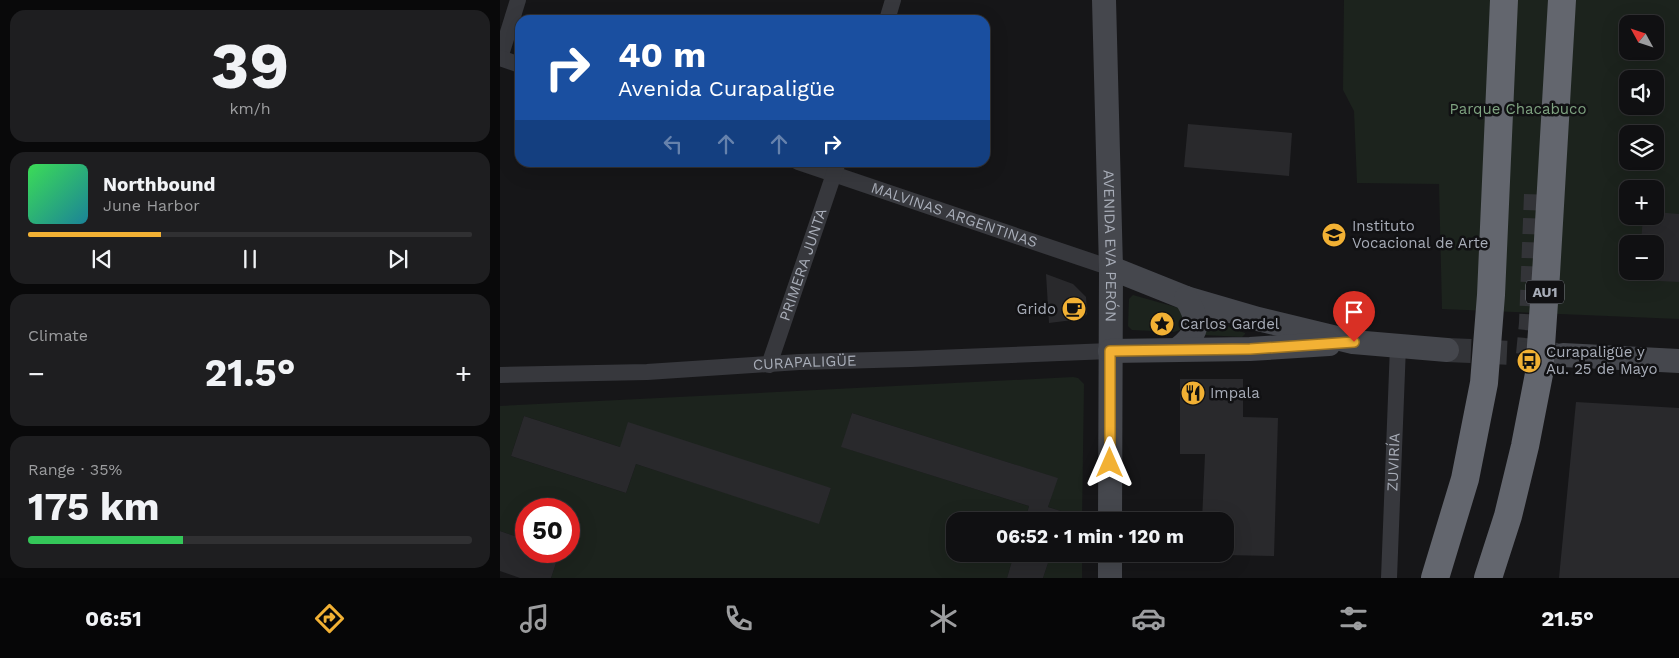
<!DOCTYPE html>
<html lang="en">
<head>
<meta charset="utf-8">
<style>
	:root { --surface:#101012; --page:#1e1e20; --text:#f1f3f6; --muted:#9c9d9f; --line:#303032; --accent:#f2b134 }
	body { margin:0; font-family:"Work Sans",sans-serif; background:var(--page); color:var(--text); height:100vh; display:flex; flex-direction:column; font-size:19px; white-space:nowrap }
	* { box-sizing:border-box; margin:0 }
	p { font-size:16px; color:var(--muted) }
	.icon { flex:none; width:28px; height:28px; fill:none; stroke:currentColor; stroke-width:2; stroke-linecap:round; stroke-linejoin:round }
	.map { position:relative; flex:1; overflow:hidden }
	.drawer { display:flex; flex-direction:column; gap:10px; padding:10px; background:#09090a; width:500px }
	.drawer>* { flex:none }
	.guide { position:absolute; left:15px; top:15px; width:475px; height:152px; border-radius:15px; box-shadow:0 5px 20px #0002,0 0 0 1px var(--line); background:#1a4fa0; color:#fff; overflow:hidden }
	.needle { width:32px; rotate:310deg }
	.controls { position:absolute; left:1119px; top:15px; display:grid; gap:10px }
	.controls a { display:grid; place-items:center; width:45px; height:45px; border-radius:10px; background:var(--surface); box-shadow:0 5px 20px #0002,0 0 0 1px var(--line); font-size:25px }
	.speed { position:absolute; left:15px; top:498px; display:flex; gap:10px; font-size:25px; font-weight:700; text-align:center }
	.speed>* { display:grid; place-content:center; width:65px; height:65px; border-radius:50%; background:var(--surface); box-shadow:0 5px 20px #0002,0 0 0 1px var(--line); line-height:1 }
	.speed .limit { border:8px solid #d22; background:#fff; color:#111 }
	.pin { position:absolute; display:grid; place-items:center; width:42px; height:42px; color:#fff; margin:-51px -21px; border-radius:50% 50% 50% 0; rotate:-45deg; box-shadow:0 0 5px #0007 }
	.pin .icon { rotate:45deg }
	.me { position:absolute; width:55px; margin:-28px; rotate:0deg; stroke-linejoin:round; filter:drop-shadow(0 0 4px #0008) }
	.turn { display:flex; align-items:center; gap:18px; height:105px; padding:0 20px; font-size:22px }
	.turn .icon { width:65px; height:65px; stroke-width:2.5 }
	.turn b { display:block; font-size:35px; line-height:42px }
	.lanes { display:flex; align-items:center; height:48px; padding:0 20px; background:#0003; justify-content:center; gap:25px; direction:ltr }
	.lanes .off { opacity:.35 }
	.big { font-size:38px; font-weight:700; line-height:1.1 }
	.drawer .card { flex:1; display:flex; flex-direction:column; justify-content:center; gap:8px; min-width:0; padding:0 18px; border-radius:15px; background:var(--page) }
	.drawer .dial { align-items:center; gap:0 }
	.dial b { font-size:65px; line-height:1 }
	.song { display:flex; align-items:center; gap:15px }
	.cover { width:60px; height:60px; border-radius:8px; background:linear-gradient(135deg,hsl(130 70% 55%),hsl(190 70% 35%)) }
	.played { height:5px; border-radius:2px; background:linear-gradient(90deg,var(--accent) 30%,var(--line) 30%) }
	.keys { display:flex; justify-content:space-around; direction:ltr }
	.heat { display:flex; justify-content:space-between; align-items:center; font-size:28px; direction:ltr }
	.charge { height:8px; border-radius:4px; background:linear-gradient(90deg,#34c759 35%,var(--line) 0) }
	.trip { position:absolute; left:446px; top:512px; width:288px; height:50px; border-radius:15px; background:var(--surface); box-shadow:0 5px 20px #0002,0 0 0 1px var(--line); font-weight:700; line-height:50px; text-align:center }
	.tab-bar { display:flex; height:80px; justify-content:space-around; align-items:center; background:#060607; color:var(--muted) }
	.tab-bar .icon { width:35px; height:35px }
	.tab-bar .current { color:var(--accent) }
	.tab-bar b { font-size:22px; color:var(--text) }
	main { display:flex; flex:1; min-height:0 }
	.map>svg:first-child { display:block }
	.green { fill:#1c231d; fill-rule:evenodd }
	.building { fill:#29292c }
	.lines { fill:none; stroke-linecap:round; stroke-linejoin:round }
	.street-tunnel { stroke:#333438; stroke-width:16; stroke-dasharray:16 8; stroke-linecap:butt }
	.secondary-tunnel { stroke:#333438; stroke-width:24; stroke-dasharray:24 12; stroke-linecap:butt }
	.street { stroke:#37383d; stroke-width:16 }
	.secondary { stroke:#45474d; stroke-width:24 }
	.highway-bridge { stroke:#63666e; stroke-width:28 }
	.route-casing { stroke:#9d7322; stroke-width:12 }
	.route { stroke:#f2b134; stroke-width:9 }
	.labels { text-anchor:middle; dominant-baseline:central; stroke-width:5; stroke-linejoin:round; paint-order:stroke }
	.shield { fill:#111113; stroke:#7b7e86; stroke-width:1 }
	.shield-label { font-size:14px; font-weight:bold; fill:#a8adb8 }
	.park-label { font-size:15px; fill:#7fa381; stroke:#111113 }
	.street-label { font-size:15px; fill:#a8adb8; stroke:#111113 }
	.poi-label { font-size:15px; fill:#a8adb8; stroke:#111113; text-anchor:start }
</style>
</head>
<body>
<main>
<section class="drawer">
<div class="card dial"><b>39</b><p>km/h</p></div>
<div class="card">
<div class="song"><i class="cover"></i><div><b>Northbound</b><p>June Harbor</p></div></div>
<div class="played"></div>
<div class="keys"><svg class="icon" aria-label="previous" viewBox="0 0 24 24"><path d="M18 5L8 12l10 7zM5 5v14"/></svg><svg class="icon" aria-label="pause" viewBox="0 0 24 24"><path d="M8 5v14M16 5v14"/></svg><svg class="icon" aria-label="next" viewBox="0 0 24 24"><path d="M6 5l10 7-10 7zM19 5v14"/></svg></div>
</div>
<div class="card"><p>Climate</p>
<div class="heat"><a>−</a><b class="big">21.5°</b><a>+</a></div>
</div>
<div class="card"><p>Range · 35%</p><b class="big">175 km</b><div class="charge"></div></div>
</section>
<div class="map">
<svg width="1179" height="578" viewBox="0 0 1179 578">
	<rect width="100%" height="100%" fill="#161618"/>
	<g class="green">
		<path d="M 844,0 L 1179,0 L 1179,319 L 942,309 L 939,184 L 857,183 L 854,111 L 843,90 ZM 1128,24 L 1155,24 L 1155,51 L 1128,51 ZM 1128,79 L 1155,79 L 1155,106 L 1128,106 ZM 1128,134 L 1155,134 L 1155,161 L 1128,161 ZM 1128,189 L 1155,189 L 1155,216 L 1128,216 ZM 1128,244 L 1155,244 L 1155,271 L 1128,271 Z"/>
		<polygon points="633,295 679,308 683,314 680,330 674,332 632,330 628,326 629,299"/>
		<polygon points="706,318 745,333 745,334 742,337 704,335"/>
		<path d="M 573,377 L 578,378 L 584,384 L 582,521 L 561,521 L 564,512 L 548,507 L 557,478 L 352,413 L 342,447 L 529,506 L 525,521 L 455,521 L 455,554 L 514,554 L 507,578 L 51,578 L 60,551 L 69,551 L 69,509 L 26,509 L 26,540 L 0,531 L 0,406 ZM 24,416 L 120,447 L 331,488 L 319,523 L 136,464 L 126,493 L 11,456 Z"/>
		<polygon points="551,554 582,554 582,578 543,578"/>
	</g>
	<g class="building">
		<polygon points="688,124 792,133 789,176 684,167"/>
		<polygon points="1155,212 1179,214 1179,282 1139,280 1139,271 1155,271 1155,244 1141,244 1143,216 1155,216"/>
		<polygon points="546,274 573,284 586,297 587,314 581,319 549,323"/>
		<polygon points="680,379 743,379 743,417 778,418 774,556 725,555 725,521 702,521 705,454 680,454"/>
		<polygon points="1076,402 1179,408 1179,578 1059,578"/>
		<polygon points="352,413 558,478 548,507 580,517 580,521 525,521 529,506 341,447"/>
		<polygon points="24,416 120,447 128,422 331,488 319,524 136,464 126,493 11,456"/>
		<polygon points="0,531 26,540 26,551 60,551 51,578 20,578 0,571"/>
		<polygon points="514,554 551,554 543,578 507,578"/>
	</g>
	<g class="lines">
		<polyline class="street-tunnel" points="1024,354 1027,323 1032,194"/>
		<polyline class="secondary-tunnel" points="947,350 1058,355"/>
		<g class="street">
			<polyline points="387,20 393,0"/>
			<polyline points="0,58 18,0"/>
			<polyline points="0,58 20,65"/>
			<path id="s1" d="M 298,162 L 611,268"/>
			<path id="s2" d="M 269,365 L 338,162"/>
			<path id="s3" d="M 0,375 L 147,372 L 299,362 L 411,359 L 610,351"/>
			<path id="s4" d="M 889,578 L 898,346"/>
		</g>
		<g class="secondary">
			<path id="s5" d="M 604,0 L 611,268 L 610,521"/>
			<polyline points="611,268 686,298 758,319 853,342 947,350"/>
			<path d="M 678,349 C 700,332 700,321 686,298"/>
			<polyline points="610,351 750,349 829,344"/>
			<polyline points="1063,355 1179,361"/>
			<polyline points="610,578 610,554"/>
		</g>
		<g class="highway-bridge">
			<polyline points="935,578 965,479 984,383 991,295 1004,0"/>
			<polyline points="988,578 1008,516 1025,446 1039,374 1046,274 1062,0"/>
		</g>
	</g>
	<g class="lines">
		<defs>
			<polyline id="route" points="610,463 610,351 750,349 854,342"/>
		</defs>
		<use href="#route" class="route-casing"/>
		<use href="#route" class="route"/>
	</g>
	<defs>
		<symbol id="school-disc" viewBox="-11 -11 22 22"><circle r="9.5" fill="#f2b134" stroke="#111113"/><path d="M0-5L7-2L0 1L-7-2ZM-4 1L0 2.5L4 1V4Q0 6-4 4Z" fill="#111"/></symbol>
		<symbol id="cafe-disc" viewBox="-11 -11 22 22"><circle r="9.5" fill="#f2b134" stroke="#111113"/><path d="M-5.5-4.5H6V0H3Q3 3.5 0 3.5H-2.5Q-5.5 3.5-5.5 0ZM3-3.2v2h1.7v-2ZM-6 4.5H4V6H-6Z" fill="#111"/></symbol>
		<symbol id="sight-disc" viewBox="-11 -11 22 22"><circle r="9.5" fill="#f2b134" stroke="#111113"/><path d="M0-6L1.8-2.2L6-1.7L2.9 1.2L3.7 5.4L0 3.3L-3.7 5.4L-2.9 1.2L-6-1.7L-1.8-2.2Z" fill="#111"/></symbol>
		<symbol id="bus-disc" viewBox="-11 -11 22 22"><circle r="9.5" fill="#f2b134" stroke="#111113"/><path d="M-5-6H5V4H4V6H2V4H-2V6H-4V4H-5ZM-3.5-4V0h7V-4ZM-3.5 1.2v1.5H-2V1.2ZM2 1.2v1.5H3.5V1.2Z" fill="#111"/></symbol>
		<symbol id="restaurant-disc" viewBox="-11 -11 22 22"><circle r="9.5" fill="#f2b134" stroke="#111113"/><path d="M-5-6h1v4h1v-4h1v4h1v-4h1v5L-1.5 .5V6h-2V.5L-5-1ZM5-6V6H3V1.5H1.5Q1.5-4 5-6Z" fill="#111"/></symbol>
	</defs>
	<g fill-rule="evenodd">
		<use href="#school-disc" x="820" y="221" width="28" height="28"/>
		<use href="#cafe-disc" x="560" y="295" width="28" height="28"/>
		<use href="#sight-disc" x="648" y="310" width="28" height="28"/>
		<use href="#bus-disc" x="1015" y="347" width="28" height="28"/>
		<use href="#restaurant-disc" x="679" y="379" width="28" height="28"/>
	</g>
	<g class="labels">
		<rect class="shield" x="1026" y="280.5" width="38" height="23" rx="4"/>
		<g class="shield-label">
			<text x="1045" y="292">AU1</text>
		</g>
		<g class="park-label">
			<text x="1018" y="109">Parque Chacabuco</text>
		</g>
		<g class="street-label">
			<text stroke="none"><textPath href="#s1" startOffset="165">MALVINAS ARGENTINAS</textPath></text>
			<text stroke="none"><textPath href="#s5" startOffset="246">AVENIDA EVA PERÓN</textPath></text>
			<text stroke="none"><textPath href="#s2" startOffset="106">PRIMERA JUNTA</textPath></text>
			<text stroke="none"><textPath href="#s3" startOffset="305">CURAPALIGÜE</textPath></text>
			<text stroke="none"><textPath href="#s4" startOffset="116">ZUVIRÍA</textPath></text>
		</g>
		<g class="poi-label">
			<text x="852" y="226">Instituto<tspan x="852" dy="17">Vocacional de Arte</tspan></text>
			<text x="556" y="309" text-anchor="end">Grido</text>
			<text x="680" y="324">Carlos Gardel</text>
			<text x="1046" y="352">Curapaligüe y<tspan x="1046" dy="17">Au. 25 de Mayo</tspan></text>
			<text x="710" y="393">Impala</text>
		</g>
	</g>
</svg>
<div class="controls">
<a><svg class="needle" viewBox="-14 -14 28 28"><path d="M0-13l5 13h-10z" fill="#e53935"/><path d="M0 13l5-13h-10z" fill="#9c9d9f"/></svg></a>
<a><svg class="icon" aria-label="sound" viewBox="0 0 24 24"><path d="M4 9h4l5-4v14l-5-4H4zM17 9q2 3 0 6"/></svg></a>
<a><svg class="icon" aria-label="layers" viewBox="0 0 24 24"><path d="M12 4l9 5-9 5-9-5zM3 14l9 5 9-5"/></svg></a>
<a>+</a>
<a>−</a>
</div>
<div class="speed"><div class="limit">50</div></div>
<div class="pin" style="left:854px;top:342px;background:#d93025"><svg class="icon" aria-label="arrive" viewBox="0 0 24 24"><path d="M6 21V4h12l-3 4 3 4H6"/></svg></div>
<svg class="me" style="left:610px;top:463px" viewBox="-20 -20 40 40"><path d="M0-17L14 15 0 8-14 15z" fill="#f2b134" stroke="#fff" stroke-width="4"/></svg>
<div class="trip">06:52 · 1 min · 120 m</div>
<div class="guide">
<div class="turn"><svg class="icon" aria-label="right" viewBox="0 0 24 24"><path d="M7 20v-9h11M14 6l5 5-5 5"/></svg><div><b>40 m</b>Avenida Curapaligüe</div></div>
<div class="lanes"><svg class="icon off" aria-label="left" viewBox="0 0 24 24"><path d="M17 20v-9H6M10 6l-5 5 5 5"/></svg><svg class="icon off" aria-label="ahead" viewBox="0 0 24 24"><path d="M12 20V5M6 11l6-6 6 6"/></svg><svg class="icon off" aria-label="ahead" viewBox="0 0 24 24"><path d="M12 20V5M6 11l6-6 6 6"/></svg><svg class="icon" aria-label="right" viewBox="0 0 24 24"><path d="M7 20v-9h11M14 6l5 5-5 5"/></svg></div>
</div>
</div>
</main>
<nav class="tab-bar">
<b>06:51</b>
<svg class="icon current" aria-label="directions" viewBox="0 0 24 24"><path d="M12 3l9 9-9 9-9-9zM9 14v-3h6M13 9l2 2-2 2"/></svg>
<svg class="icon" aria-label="music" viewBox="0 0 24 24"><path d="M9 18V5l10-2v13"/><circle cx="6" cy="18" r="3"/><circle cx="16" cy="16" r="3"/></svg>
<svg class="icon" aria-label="phone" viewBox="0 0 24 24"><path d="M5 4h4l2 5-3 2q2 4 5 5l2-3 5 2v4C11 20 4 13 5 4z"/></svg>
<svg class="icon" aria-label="climate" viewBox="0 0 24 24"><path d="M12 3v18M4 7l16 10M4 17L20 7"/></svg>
<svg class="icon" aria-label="car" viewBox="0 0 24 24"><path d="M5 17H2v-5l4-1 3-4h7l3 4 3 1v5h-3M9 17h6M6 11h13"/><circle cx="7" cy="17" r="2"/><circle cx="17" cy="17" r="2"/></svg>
<svg class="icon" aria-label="filters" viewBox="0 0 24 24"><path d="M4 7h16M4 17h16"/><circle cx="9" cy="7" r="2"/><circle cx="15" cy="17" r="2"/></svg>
<b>21.5°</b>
</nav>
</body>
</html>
